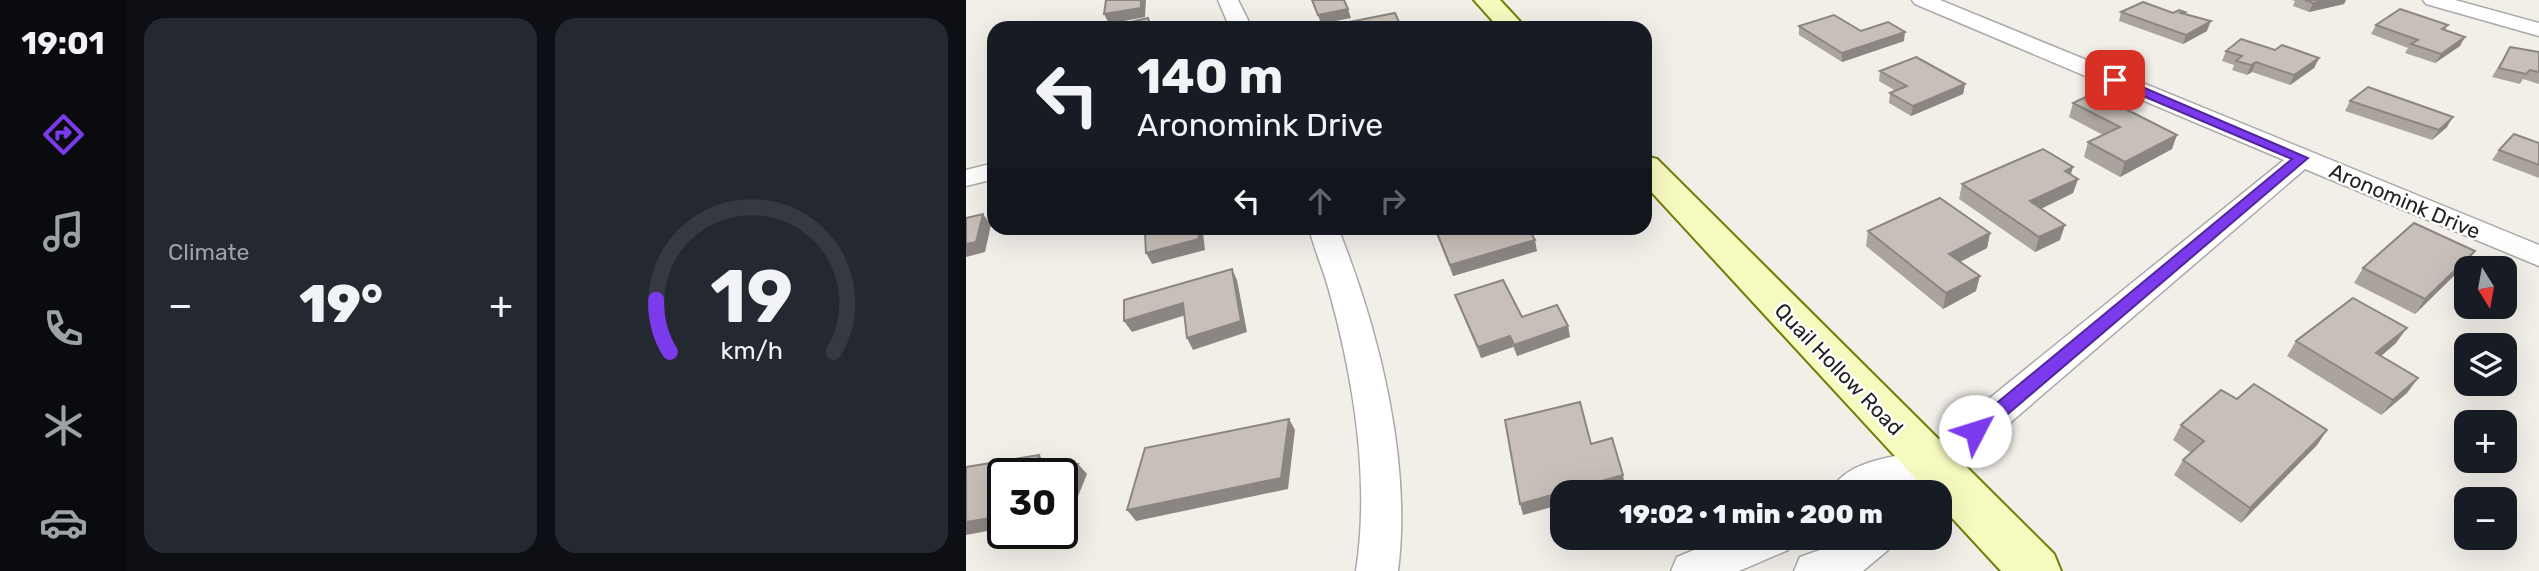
<!DOCTYPE html>
<html lang="en">
<head>
<meta charset="utf-8">
<style>
	:root { --surface:#171b24; --page:#242831; --text:#f1f3f6; --muted:#9ea1a6; --line:#363941; --accent:#7c3aed }
	body { margin:0; font-family:Rubik,sans-serif; background:var(--page); color:var(--text); height:100vh; display:flex; flex-direction:column; font-size:26px; white-space:nowrap }
	* { box-sizing:border-box; margin:0 }
	p { font-size:23px; color:var(--muted) }
	.icon { flex:none; width:38px; height:38px; fill:none; stroke:currentColor; stroke-width:2; stroke-linecap:round; stroke-linejoin:round }
	.map { position:relative; flex:1; overflow:hidden }
	.panel { display:flex; flex-direction:column; gap:18px; padding:18px; background:#0d0f14; width:840px }
	.panel>* { flex:none }
	.guide { position:absolute; left:21px; top:21px; width:665px; height:214px; border-radius:21px; box-shadow:0 7px 28px #0002; background:#171b24; color:var(--text); overflow:hidden }
	.needle { width:46px; rotate:169deg }
	.controls { position:absolute; left:1488px; top:256px; display:grid; gap:14px }
	.controls a { display:grid; place-items:center; width:63px; height:63px; border-radius:14px; background:var(--surface); box-shadow:0 7px 28px #0002; font-size:35px }
	.speed { position:absolute; left:21px; top:458px; display:flex; gap:14px; font-size:35px; font-weight:700; text-align:center }
	.speed>* { display:grid; place-content:center; width:91px; height:91px; border-radius:50%; background:var(--surface); box-shadow:0 7px 28px #0002; line-height:1 }
	.speed .limit { border:4px solid #111; border-radius:10px; background:#fff; color:#111 }
	.pin { position:absolute; display:grid; place-items:center; width:60px; height:60px; color:#fff; margin:-30px; border-radius:14px; box-shadow:0 4px 10px #0006 }
	.me { position:absolute; width:77px; margin:-38px; rotate:50deg; stroke-linejoin:round; filter:drop-shadow(0 0 5px #0008) }
	.turn { display:flex; align-items:center; gap:24px; height:147px; padding:0 35px; font-size:32px }
	.turn .icon { width:91px; height:91px; stroke-width:2.5 }
	.turn b { display:block; font-size:49px; line-height:60px }
	.lanes { display:flex; align-items:center; height:66px; padding:0 35px; background:#0003; justify-content:center; gap:35px; direction:ltr }
	.lanes .off { opacity:.35 }
	.big { font-size:52px; font-weight:800; line-height:1.1 }
	.panel .card { flex:1; display:flex; flex-direction:column; justify-content:center; gap:10px; min-width:0; padding:0 24px; border-radius:21px; background:var(--page) }
	.panel .dial { align-items:center; gap:0 }
	.dial svg { height:182px; overflow:visible; fill:none; stroke:var(--line); stroke-width:7; stroke-linecap:round; text-anchor:middle }
	.dial text { fill:var(--text); stroke:none }
	.heat { display:flex; justify-content:space-between; align-items:center; font-size:38px; direction:ltr }
	.panel .tiles { flex:1; display:grid; gap:18px; grid-template-columns:repeat(2,1fr) }
	.trip { position:absolute; left:584px; top:480px; width:402px; height:70px; border-radius:21px; background:var(--surface); box-shadow:0 7px 28px #0002; font-weight:800; line-height:70px; text-align:center }
	main { display:flex; flex:1; min-height:0 }
	.menu { display:flex; flex-direction:column; width:126px; justify-content:space-around; align-items:center; background:#090b0e; color:var(--muted) }
	.menu .icon { width:49px; height:49px }
	.menu .selected { color:var(--accent) }
	.menu b { font-size:32px; color:var(--text) }
	.map>svg:first-child { display:block }
	.lines { fill:none; stroke-linecap:round; stroke-linejoin:round }
	.minor-casing { stroke:#a9a9a9; stroke-width:3 }
	.secondary-casing { stroke:#707d05; stroke-width:4 }
	.minor { fill:#fff; fill-rule:evenodd }
	.secondary { fill:#f7fabf; fill-rule:evenodd }
	.wall { fill:#aba49e }
	.shaded-wall { fill:#8b8681 }
	.building { fill:#c7bfb8; stroke:#8b8681; stroke-width:2 }
	.route { fill:#7c3aed; stroke:#51269a; stroke-width:2 }
	.labels { text-anchor:middle; dominant-baseline:central; stroke-width:5; stroke-linejoin:round; paint-order:stroke }
	.street-label { font-size:21px; fill:#222; stroke:#fff }
</style>
</head>
<body>
<main>
<nav class="menu">
<b>19:01</b>
<svg class="icon selected" aria-label="directions" viewBox="0 0 24 24"><path d="M12 3l9 9-9 9-9-9zM9 14v-3h6M13 9l2 2-2 2"/></svg>
<svg class="icon" aria-label="music" viewBox="0 0 24 24"><path d="M9 18V5l10-2v13"/><circle cx="6" cy="18" r="3"/><circle cx="16" cy="16" r="3"/></svg>
<svg class="icon" aria-label="phone" viewBox="0 0 24 24"><path d="M5 4h4l2 5-3 2q2 4 5 5l2-3 5 2v4C11 20 4 13 5 4z"/></svg>
<svg class="icon" aria-label="climate" viewBox="0 0 24 24"><path d="M12 3v18M4 7l16 10M4 17L20 7"/></svg>
<svg class="icon" aria-label="car" viewBox="0 0 24 24"><path d="M5 17H2v-5l4-1 3-4h7l3 4 3 1v5h-3M9 17h6M6 11h13"/><circle cx="7" cy="17" r="2"/><circle cx="17" cy="17" r="2"/></svg>
</nav>
<section class="panel">
<div class="tiles">
<div class="card"><p>Climate</p>
<div class="heat"><a>−</a><b class="big">19°</b><a>+</a></div>
</div>
<div class="card dial"><svg viewBox="0 0 100 80">
<path d="M14 69A42 42 0 1 1 86 69"/>
<path d="M14 69A42 42 0 0 1 8 46" stroke="#7c3aed"/>
<text x="50" y="56" font-size="32" font-weight="700">19</text>
<text x="50" y="72" font-size="11">km/h</text>
</svg></div>
</div>
</section>
<div class="map">
<svg width="1573" height="571" viewBox="0 0 1573 571">
	<rect width="100%" height="100%" fill="#f2efe9"/>
	<g class="lines">
		<defs>
			<g id="minor">
				<polygon points="252,0 272,0 286,28 264,28"/>
				<path d="M 946,0 L 974,0 L 1573,245 L 1573,266 L 1339,169 L 981,477 L 974,492 L 934,492 L 937,487 L 920,492 L 864,492 C 879,461 927,456 957,452 L 1318,160 L 949,4 Z"/>
				<polygon points="1457,0 1489,0 1573,23 1573,36 1460,4"/>
				<polygon points="28,163 28,179 0,186 0,170"/>
				<path d="M 343,228 L 372,228 C 413,330 446,461 432,571 L 390,571 C 404,481 388,381 364,294 C 358,271 348,249 343,228 Z"/>
				<polygon points="760,537 828,537 822,550 773,571 705,571 711,557"/>
				<polygon points="876,537 928,537 922,550 897,571 828,571 834,557 865,546"/>
			</g>
			<g id="secondary">
				<polygon points="508,0 534,0 560,28 533,28"/>
				<polygon points="679,156 691,159 1088,554 1095,571 1035,571 975,506 975,492 962,492 679,185"/>
			</g>
		</defs>
		<use href="#minor" class="minor-casing"/>
		<use href="#secondary" class="secondary-casing"/>
		<use href="#minor" class="minor"/>
		<use href="#secondary" class="secondary"/>
	</g>
	<g class="wall">
		<polygon points="1325,0 1380,0 1378,4 1343,12 1327,6 1329,1"/>
		<polygon points="1155,12 1218,14 1241,31 1217,44 1153,21"/>
		<polygon points="1410,25 1482,25 1479,30 1494,46 1469,63 1439,53 1442,48 1405,34"/>
		<polygon points="833,26 938,41 876,62 833,35"/>
		<polygon points="1544,47 1573,52 1573,84 1557,79 1554,84 1526,77"/>
		<polygon points="1309,50 1353,58 1348,68 1324,85 1286,72 1281,75 1266,70 1268,65 1256,61 1260,51"/>
		<polygon points="914,71 999,84 997,94 945,116 923,103 924,93 930,91 913,81"/>
		<polygon points="1384,101 1481,127 1466,140 1379,111"/>
		<polygon points="1107,103 1206,149 1154,177 1118,157 1122,142 1137,135 1103,117"/>
		<polygon points="1573,143 1573,178 1526,160 1533,150"/>
		<polygon points="1105,175 1112,179 1107,193 1075,209 1094,240 1069,252 993,199 996,184"/>
		<polygon points="468,228 524,228 571,251 487,276"/>
		<polygon points="902,231 1024,233 1021,248 994,262 1010,291 977,309 900,246"/>
		<polygon points="1509,251 1498,266 1449,314 1388,283 1397,268"/>
		<polygon points="489,295 556,317 602,326 604,337 551,356 547,347 515,358 493,306"/>
		<polygon points="1330,341 1430,343 1415,356 1452,378 1441,393 1415,415 1321,356"/>
		<polygon points="1271,399 1361,430 1351,445 1275,523 1208,475 1217,460 1225,453 1207,440 1215,425"/>
	</g>
	<g class="shaded-wall">
		<polygon points="175,0 180,0 179,17 143,24 138,14"/>
		<polygon points="1360,0 1380,0 1378,4 1343,12 1347,3"/>
		<polygon points="382,9 385,18 355,24 352,15"/>
		<polygon points="1245,21 1241,31 1217,44 1220,35"/>
		<polygon points="433,22 435,28 402,28"/>
		<polygon points="939,32 938,41 876,62 876,53"/>
		<polygon points="1499,37 1494,46 1469,63 1475,54"/>
		<polygon points="1353,58 1348,68 1324,85 1328,75"/>
		<polygon points="1290,62 1286,72 1281,75 1285,65"/>
		<polygon points="999,84 997,94 945,116 947,106"/>
		<polygon points="1487,117 1481,127 1466,140 1473,130"/>
		<polygon points="1211,135 1206,149 1154,177 1159,162"/>
		<polygon points="1107,167 1103,181 1099,171"/>
		<polygon points="1112,179 1107,193 1060,216 1064,201"/>
		<polygon points="17,214 25,225 19,252 0,257 0,244"/>
		<polygon points="1099,225 1094,240 1069,252 1073,237"/>
		<polygon points="232,228 253,228 253,229 237,233 239,250 186,264 180,253"/>
		<polygon points="1024,233 1021,248 980,269 983,254"/>
		<polygon points="569,240 571,251 487,276 484,265"/>
		<polygon points="1509,251 1498,266 1449,314 1459,299"/>
		<polygon points="266,269 271,280 281,332 227,350 221,338"/>
		<polygon points="1014,276 1010,291 977,309 980,293"/>
		<polygon points="217,303 223,314 166,332 158,321"/>
		<polygon points="602,326 604,337 551,356 548,345"/>
		<polygon points="1441,328 1430,343 1400,369 1410,353"/>
		<polygon points="544,336 547,347 515,358 512,347"/>
		<polygon points="1452,378 1441,393 1415,415 1427,400"/>
		<polygon points="323,419 329,430 322,489 170,521 161,510"/>
		<polygon points="1361,430 1351,445 1275,523 1284,508"/>
		<polygon points="73,455 83,466 79,474 66,472"/>
		<polygon points="112,464 121,474 104,516 96,518 96,500"/>
		<polygon points="657,475 659,486 639,492 597,492"/>
		<polygon points="597,492 597,504 557,515 554,504"/>
		<polygon points="37,516 37,528 0,535 0,522"/>
	</g>
	<g class="building">
		<polygon points="140,0 175,0 175,8 138,14"/>
		<polygon points="346,0 378,0 382,9 352,15"/>
		<polygon points="1339,0 1360,0 1347,3"/>
		<polygon points="1177,2 1207,13 1213,10 1219,12 1215,13 1245,21 1220,35 1155,12"/>
		<polygon points="1434,9 1482,25 1476,29 1499,37 1475,54 1445,44 1452,40 1410,25"/>
		<polygon points="429,13 433,22 402,28 353,28"/>
		<polygon points="868,15 895,31 922,22 939,32 876,53 833,26"/>
		<polygon points="182,18 185,28 143,28 143,27"/>
		<polygon points="1275,39 1309,50 1316,45 1353,58 1328,75 1290,62 1285,65 1270,61 1276,56 1260,51"/>
		<polygon points="1544,47 1573,52 1573,72 1564,70 1560,74 1533,68"/>
		<polygon points="950,57 999,84 947,106 924,93 941,86 914,71"/>
		<polygon points="1402,87 1487,117 1473,130 1384,101"/>
		<polygon points="1128,93 1211,135 1159,162 1122,142 1154,127 1107,103"/>
		<polygon points="1548,134 1573,143 1573,165 1533,150"/>
		<polygon points="1077,149 1107,167 1099,171 1112,179 1064,201 1099,225 1073,237 996,184"/>
		<polygon points="974,198 1024,233 983,254 1014,276 980,293 902,231"/>
		<polygon points="17,214 10,242 0,244 0,218"/>
		<polygon points="1448,223 1509,251 1459,299 1397,268"/>
		<polygon points="195,228 232,228 233,239 180,253 179,234 195,230"/>
		<polygon points="469,228 524,228 524,229 528,228 562,228 569,240 484,265"/>
		<polygon points="266,269 275,321 221,338 217,303 158,321 158,300"/>
		<polygon points="537,280 556,317 591,305 602,326 548,345 544,336 512,347 489,295"/>
		<polygon points="1387,298 1441,328 1410,353 1452,378 1427,400 1330,341"/>
		<polygon points="1288,384 1361,430 1284,508 1217,460 1238,441 1215,425 1255,390 1271,399"/>
		<polygon points="614,402 625,444 646,438 657,475 554,504 539,420"/>
		<polygon points="323,419 315,478 161,510 179,448"/>
		<polygon points="73,455 66,472 112,464 96,500 96,474 37,474 37,516 0,522 0,467"/>
	</g>
	<polygon class="route" points="1144,77 1153,77 1342,158 1016,436 1003,436 1000,431 1003,426 1326,159 1144,82"/>
	<g class="labels">
		<g class="street-label">
			<text transform="translate(1439 201) rotate(23)">Aronomink Drive</text>
			<text transform="translate(873 369) rotate(46)">Quail Hollow Road</text>
		</g>
	</g>
</svg>
<div class="controls">
<a><svg class="needle" viewBox="-14 -14 28 28"><path d="M0-13l5 13h-10z" fill="#e53935"/><path d="M0 13l5-13h-10z" fill="#9ea1a6"/></svg></a>
<a><svg class="icon" aria-label="layers" viewBox="0 0 24 24"><path d="M12 4l9 5-9 5-9-5zM3 14l9 5 9-5"/></svg></a>
<a>+</a>
<a>−</a>
</div>
<div class="speed"><div class="limit">30</div></div>
<div class="pin" style="left:1149px;top:80px;background:#d93025"><svg class="icon" aria-label="arrive" viewBox="0 0 24 24"><path d="M6 21V4h12l-3 4 3 4H6"/></svg></div>
<svg class="me" style="left:1009px;top:431px" viewBox="-20 -20 40 40"><circle r="19" fill="#fff"/><path d="M0-13L10 11 0 6-10 11z" fill="#7c3aed"/></svg>
<div class="trip">19:02 · 1 min · 200 m</div>
<div class="guide">
<div class="turn"><svg class="icon" aria-label="left" viewBox="0 0 24 24"><path d="M17 20v-9H6M10 6l-5 5 5 5"/></svg><div><b>140 m</b>Aronomink Drive</div></div>
<div class="lanes"><svg class="icon" aria-label="left" viewBox="0 0 24 24"><path d="M17 20v-9H6M10 6l-5 5 5 5"/></svg><svg class="icon off" aria-label="ahead" viewBox="0 0 24 24"><path d="M12 20V5M6 11l6-6 6 6"/></svg><svg class="icon off" aria-label="right" viewBox="0 0 24 24"><path d="M7 20v-9h11M14 6l5 5-5 5"/></svg></div>
</div>
</div>
</main>
</body>
</html>
